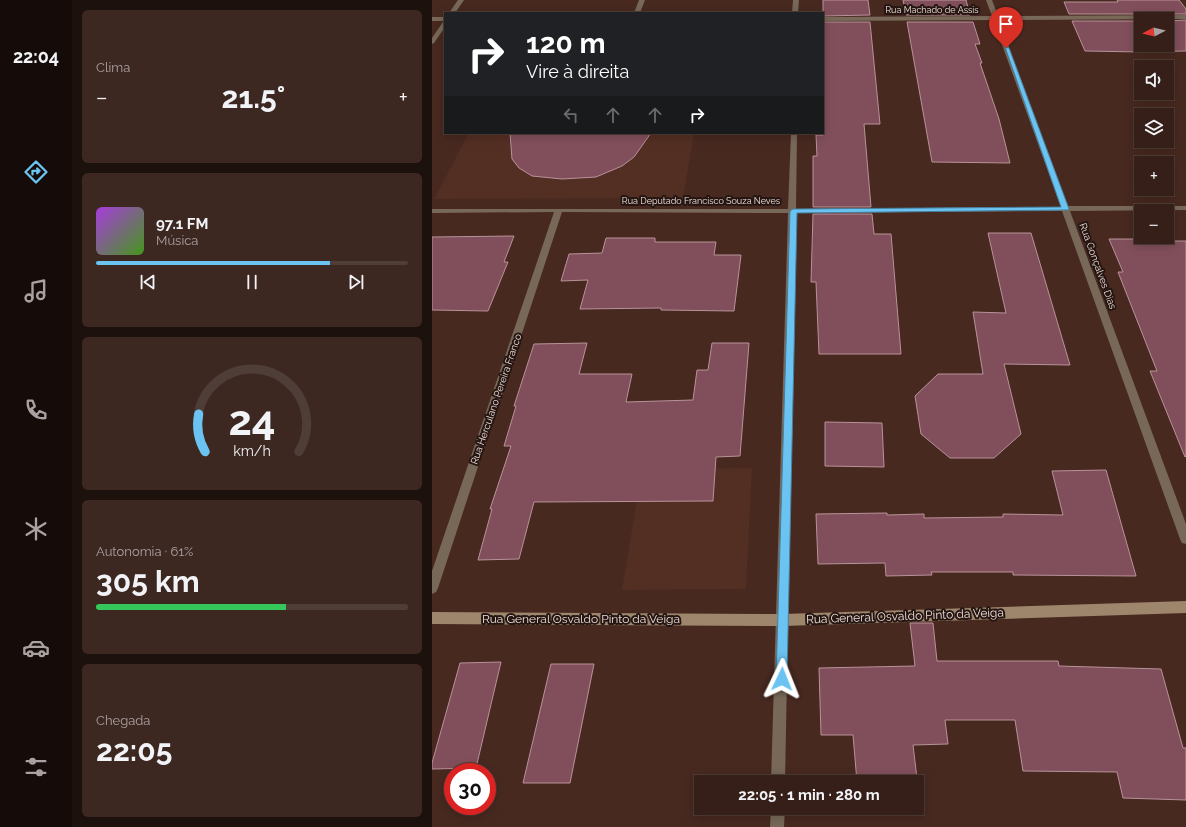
<!DOCTYPE html>
<html lang="pt">
<head>
<meta charset="utf-8">
<style>
	:root { --surface:#351f18; --page:#3d2721; --text:#f1f3f6; --muted:#aaa2a2; --line:#4f3d37; --accent:#6bc3f2 }
	body { margin:0; font-family:Raleway,sans-serif; background:var(--page); color:var(--text); height:100vh; display:flex; flex-direction:column; font-size:15px; white-space:nowrap }
	* { box-sizing:border-box; margin:0 }
	p { font-size:13px; color:var(--muted) }
	.icon { flex:none; width:22px; height:22px; fill:none; stroke:currentColor; stroke-width:2; stroke-linecap:round; stroke-linejoin:round }
	.map { position:relative; flex:1; overflow:hidden }
	.side { display:flex; flex-direction:column; gap:10px; padding:10px; background:#1d110d; width:360px }
	.side>* { flex:none }
	.banner { position:absolute; left:12px; top:12px; width:380px; height:122px; border-radius:0px; box-shadow:0 2px 10px #0003,0 0 0 1px var(--line); background:#202124; color:#fff; overflow:hidden }
	.needle { width:26px; rotate:263deg }
	.controls { position:absolute; left:702px; top:12px; display:grid; gap:8px }
	.controls a { display:grid; place-items:center; width:40px; height:40px; border-radius:0px; background:var(--surface); box-shadow:0 2px 10px #0003,0 0 0 1px var(--line); font-size:20px }
	.speed { position:absolute; left:12px; top:763px; display:flex; gap:8px; font-size:20px; font-weight:700; text-align:center }
	.speed>* { display:grid; place-content:center; width:52px; height:52px; border-radius:50%; background:var(--surface); box-shadow:0 2px 10px #0003,0 0 0 1px var(--line); line-height:1 }
	.speed .limit { border:6px solid #d22; background:#fff; color:#111 }
	.pin { position:absolute; display:grid; place-items:center; width:34px; height:34px; color:#fff; margin:-41px -17px; border-radius:50% 50% 50% 0; rotate:-45deg; box-shadow:0 0 4px #0007 }
	.pin .icon { rotate:45deg }
	.me { position:absolute; width:44px; margin:-22px; rotate:2deg; stroke-linejoin:round; filter:drop-shadow(0 0 3px #0008) }
	.turn { display:flex; align-items:center; gap:14px; height:84px; padding:0 16px; font-size:18px }
	.turn .icon { width:52px; height:52px; stroke-width:2.5 }
	.turn b { display:block; font-size:28px; line-height:34px }
	.lanes { display:flex; align-items:center; height:38px; padding:0 16px; background:#0003; justify-content:center; gap:20px; direction:ltr }
	.lanes .off { opacity:.35 }
	.big { font-size:30px; font-weight:700; line-height:1.1 }
	.side .card { flex:1; display:flex; flex-direction:column; justify-content:center; gap:6px; min-width:0; padding:0 14px; border-radius:6px; background:var(--page) }
	.side .dial { align-items:center; gap:0 }
	.dial svg { height:104px; overflow:visible; fill:none; stroke:var(--line); stroke-width:7; stroke-linecap:round; text-anchor:middle }
	.dial text { fill:var(--text); stroke:none }
	.song { display:flex; align-items:center; gap:12px }
	.cover { width:48px; height:48px; border-radius:6px; background:linear-gradient(135deg,hsl(280 70% 55%),hsl(100 70% 35%)) }
	.played { height:4px; border-radius:2px; background:linear-gradient(90deg,var(--accent) 75%,var(--line) 75%) }
	.keys { display:flex; justify-content:space-around; direction:ltr }
	.heat { display:flex; justify-content:space-between; align-items:center; font-size:22px; direction:ltr }
	.charge { height:6px; border-radius:3px; background:linear-gradient(90deg,#34c759 61%,var(--line) 0) }
	.trip { position:absolute; left:262px; top:775px; width:230px; height:40px; border-radius:0px; background:var(--surface); box-shadow:0 2px 10px #0003,0 0 0 1px var(--line); font-weight:700; line-height:40px; text-align:center }
	main { display:flex; flex:1; min-height:0 }
	.menu { display:flex; flex-direction:column; width:72px; justify-content:space-around; align-items:center; background:#150c0a; color:var(--muted) }
	.menu .icon { width:28px; height:28px }
	.menu .on { color:var(--accent) }
	.menu b { font-size:18px; color:var(--text) }
	.map>svg:first-child { display:block }
	.built { fill:#532e22 }
	.building { fill:#814f5b; stroke:#b9929a }
	.lines { fill:none; stroke-linecap:round; stroke-linejoin:round }
	.street { fill:#776858; fill-rule:evenodd }
	.secondary { fill:#9d866c; fill-rule:evenodd }
	.route { fill:#6bc3f2; stroke:#467f9d }
	.labels { text-anchor:middle; dominant-baseline:central; stroke-width:4; stroke-linejoin:round; paint-order:stroke }
	.far-street-label { font-size:9px; fill:#f1ddd7; stroke:#241612 }
	.street-label { font-size:10px; fill:#f1ddd7; stroke:#241612 }
	.near-street-label { font-size:12px; fill:#f1ddd7; stroke:#241612 }
</style>
</head>
<body>
<main>
<nav class="menu">
<b>22:04</b>
<svg class="icon on" aria-label="directions" viewBox="0 0 24 24"><path d="M12 3l9 9-9 9-9-9zM9 14v-3h6M13 9l2 2-2 2"/></svg>
<svg class="icon" aria-label="music" viewBox="0 0 24 24"><path d="M9 18V5l10-2v13"/><circle cx="6" cy="18" r="3"/><circle cx="16" cy="16" r="3"/></svg>
<svg class="icon" aria-label="phone" viewBox="0 0 24 24"><path d="M5 4h4l2 5-3 2q2 4 5 5l2-3 5 2v4C11 20 4 13 5 4z"/></svg>
<svg class="icon" aria-label="climate" viewBox="0 0 24 24"><path d="M12 3v18M4 7l16 10M4 17L20 7"/></svg>
<svg class="icon" aria-label="car" viewBox="0 0 24 24"><path d="M5 17H2v-5l4-1 3-4h7l3 4 3 1v5h-3M9 17h6M6 11h13"/><circle cx="7" cy="17" r="2"/><circle cx="17" cy="17" r="2"/></svg>
<svg class="icon" aria-label="filters" viewBox="0 0 24 24"><path d="M4 7h16M4 17h16"/><circle cx="9" cy="7" r="2"/><circle cx="15" cy="17" r="2"/></svg>
</nav>
<section class="side">
<div class="card"><p>Clima</p>
<div class="heat"><a>−</a><b class="big">21.5°</b><a>+</a></div>
</div>
<div class="card">
<div class="song"><i class="cover"></i><div><b>97.1 FM</b><p>Música</p></div></div>
<div class="played"></div>
<div class="keys"><svg class="icon" aria-label="previous" viewBox="0 0 24 24"><path d="M18 5L8 12l10 7zM5 5v14"/></svg><svg class="icon" aria-label="pause" viewBox="0 0 24 24"><path d="M8 5v14M16 5v14"/></svg><svg class="icon" aria-label="next" viewBox="0 0 24 24"><path d="M6 5l10 7-10 7zM19 5v14"/></svg></div>
</div>
<div class="card dial"><svg viewBox="0 0 100 80">
<path d="M14 69A42 42 0 1 1 86 69"/>
<path d="M14 69A42 42 0 0 1 9 40" stroke="#6bc3f2"/>
<text x="50" y="56" font-size="32" font-weight="700">24</text>
<text x="50" y="72" font-size="11">km/h</text>
</svg></div>
<div class="card"><p>Autonomia · 61%</p><b class="big">305 km</b><div class="charge"></div></div>
<div class="card"><p>Chegada</p><b class="big">22:05</b></div>
</section>
<div class="map">
<svg width="754" height="827" viewBox="0 0 754 827">
	<rect width="100%" height="100%" fill="#472920"/>
	<g class="built">
		<polygon points="37,133 262,133 251,198 2,199"/>
		<polygon points="320,468 314,589 190,590 210,469"/>
	</g>
	<g class="building">
		<polygon points="391,0 436,0 438,15 391,16"/>
		<polygon points="471,0 534,0 538,15 474,15"/>
		<polygon points="685,0 747,0 754,9 754,14 637,14 632,2 686,2"/>
		<polygon points="754,20 754,51 709,52 653,51 640,21 709,21 709,45 735,45 735,21"/>
		<polygon points="391,22 438,22 448,124 432,124 439,207 381,207 381,156 385,156 384,135 391,135"/>
		<polygon points="475,22 541,22 548,44 543,44 550,63 548,63 567,119 578,163 500,162"/>
		<polygon points="78,133 219,133 202,157 190,166 164,177 130,179 100,176 87,168 80,159"/>
		<polygon points="381,214 440,214 442,234 459,234 469,354 387,354 384,282 379,282"/>
		<polygon points="556,233 599,233 638,365 572,364 589,434 562,458 518,458 489,434 483,396 506,374 551,374 541,312 574,313"/>
		<polygon points="82,236 72,262 76,262 56,311 0,310 0,237"/>
		<polygon points="174,238 223,238 223,242 284,242 282,255 309,255 302,311 229,310 229,308 148,309 156,280 129,281 137,254 170,253"/>
		<polygon points="677,239 729,239 730,241 754,241 754,456 753,457 718,371 725,371 686,272 691,272"/>
		<polygon points="155,343 147,374 200,374 194,402 261,400 265,370 276,370 280,343 317,343 308,456 284,457 281,501 102,502 87,559 46,560 60,509 58,509 79,446 72,446 84,406 82,406 102,344"/>
		<polygon points="393,422 450,423 452,467 393,466"/>
		<polygon points="674,470 704,576 581,575 581,572 499,572 500,575 454,576 453,563 386,564 384,514 455,513 455,515 492,514 492,518 571,517 571,514 631,515 620,471"/>
		<polygon points="478,623 501,623 505,661 626,661 627,666 729,669 751,748 754,748 754,800 691,798 685,772 591,771 583,720 513,720 516,744 481,745 489,812 428,814 427,808 485,808 485,782 425,782 421,735 389,735 387,668 483,666"/>
		<polygon points="69,662 44,768 0,769 0,763 28,663"/>
		<polygon points="119,664 162,664 138,783 91,783"/>
	</g>
	<g class="lines">
		<g class="street">
			<polygon points="26,0 32,0 23,13 17,13"/>
			<polygon points="207,0 213,0 208,13 202,13"/>
			<polygon points="361,0 367,0 366,13 360,13"/>
			<polygon points="554,0 560,0 566,16 754,15 754,19 567,20 636,206 754,206 754,210 638,211 754,524 754,544 750,543 748,539 630,211 364,213 353,782 339,782 356,213 130,212 6,588 4,592 0,594 0,571 122,212 0,213 0,209 356,209 359,133 365,133 364,209 629,207 561,20 391,21 391,17 560,16"/>
			<rect x="0" y="17" width="13" height="4"/>
			<polygon points="13,21 13,27 2,43 0,44 0,38 11,22"/>
			<polygon points="339,808 353,808 352,827 338,827"/>
		</g>
		<polygon class="secondary" points="754,601 754,613 351,626 0,624 0,612 351,614"/>
	</g>
	<polygon class="route" points="573,47 577,48 637,209 636,210 365,213 355,679 354,683 350,685 345,683 344,679 358,211 361,209 629,207"/>
	<g class="labels">
		<g class="far-street-label">
			<text x="500" y="10">Rua Machado de Assis</text>
			<text x="269" y="201">Rua Deputado Francisco Souza Neves</text>
		</g>
		<g class="street-label">
			<text transform="translate(666 266) rotate(70)">Rua Gonçalves Dias</text>
			<text transform="translate(64 399) rotate(-71)">Rua Herculano Pereira Franco</text>
		</g>
		<g class="near-street-label">
			<text transform="translate(473 616) rotate(-2)">Rua General Osvaldo Pinto da Veiga</text>
			<text x="149" y="619">Rua General Osvaldo Pinto da Veiga</text>
		</g>
	</g>
</svg>
<div class="controls">
<a><svg class="needle" viewBox="-14 -14 28 28"><path d="M0-13l5 13h-10z" fill="#e53935"/><path d="M0 13l5-13h-10z" fill="#aaa2a2"/></svg></a>
<a><svg class="icon" aria-label="sound" viewBox="0 0 24 24"><path d="M4 9h4l5-4v14l-5-4H4zM17 9q2 3 0 6"/></svg></a>
<a><svg class="icon" aria-label="layers" viewBox="0 0 24 24"><path d="M12 4l9 5-9 5-9-5zM3 14l9 5 9-5"/></svg></a>
<a>+</a>
<a>−</a>
</div>
<div class="speed"><div class="limit">30</div></div>
<div class="pin" style="left:574px;top:48px;background:#d93025"><svg class="icon" aria-label="arrive" viewBox="0 0 24 24"><path d="M6 21V4h12l-3 4 3 4H6"/></svg></div>
<svg class="me" style="left:350px;top:679px" viewBox="-20 -20 40 40"><path d="M0-17L14 15 0 8-14 15z" fill="#6bc3f2" stroke="#fff" stroke-width="4"/></svg>
<div class="trip">22:05 · 1 min · 280 m</div>
<div class="banner">
<div class="turn"><svg class="icon" aria-label="right" viewBox="0 0 24 24"><path d="M7 20v-9h11M14 6l5 5-5 5"/></svg><div><b>120 m</b>Vire à direita</div></div>
<div class="lanes"><svg class="icon off" aria-label="left" viewBox="0 0 24 24"><path d="M17 20v-9H6M10 6l-5 5 5 5"/></svg><svg class="icon off" aria-label="ahead" viewBox="0 0 24 24"><path d="M12 20V5M6 11l6-6 6 6"/></svg><svg class="icon off" aria-label="ahead" viewBox="0 0 24 24"><path d="M12 20V5M6 11l6-6 6 6"/></svg><svg class="icon" aria-label="right" viewBox="0 0 24 24"><path d="M7 20v-9h11M14 6l5 5-5 5"/></svg></div>
</div>
</div>
</main>
</body>
</html>
